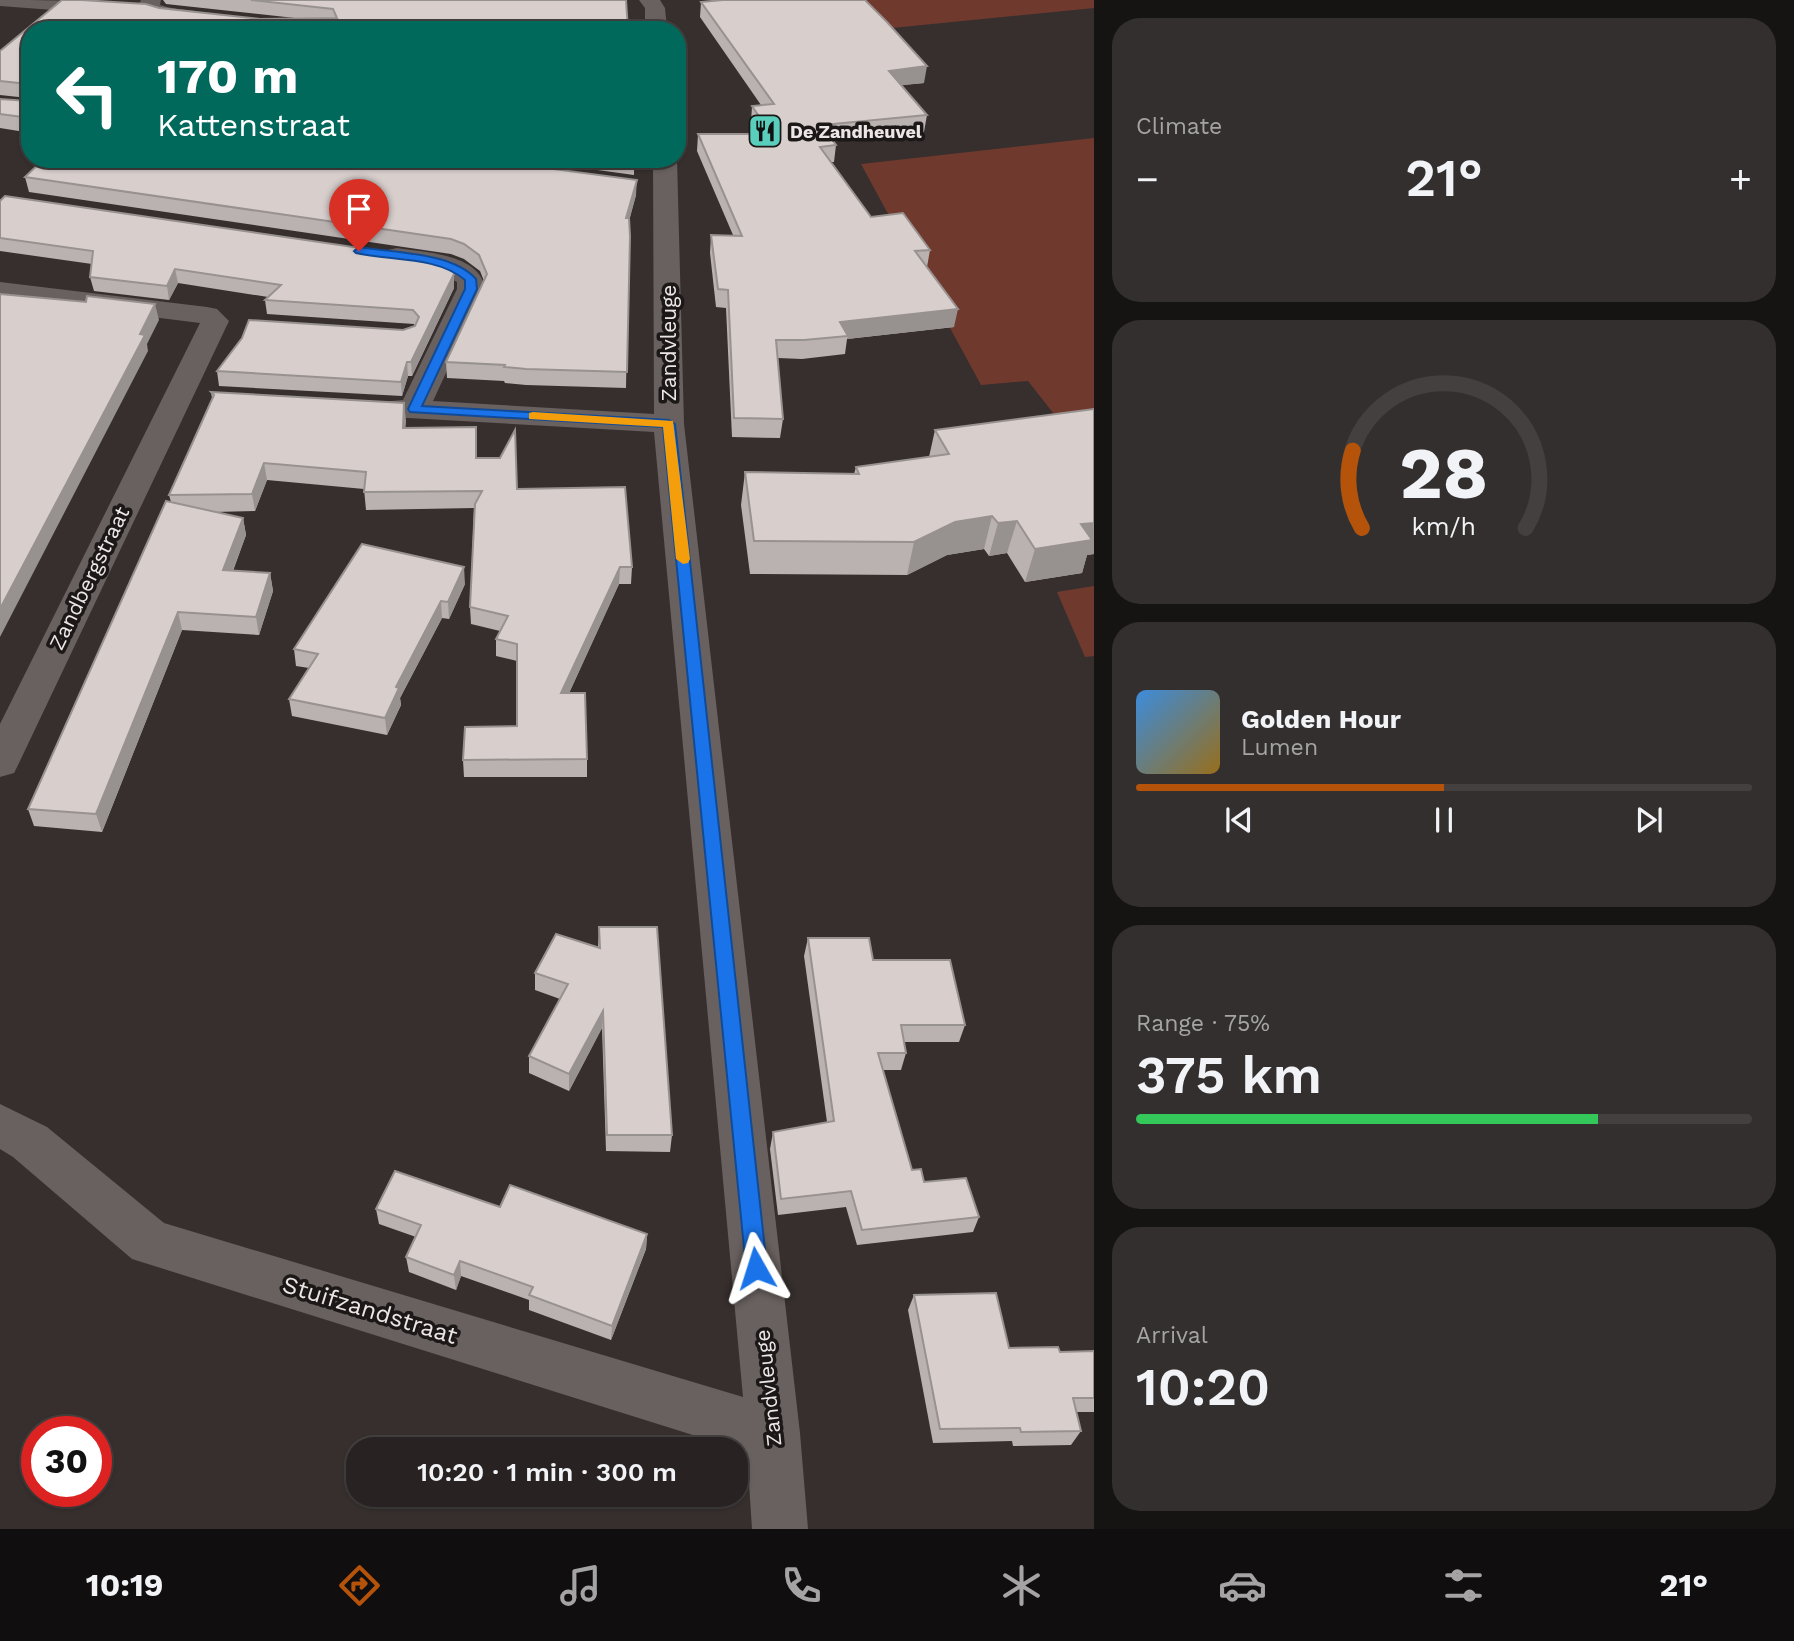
<!DOCTYPE html>
<html lang="en">
<head>
<meta charset="utf-8">
<style>
	:root { --surface:#282322; --page:#342f2f; --text:#f1f3f6; --muted:#a5a4a5; --line:#444040; --accent:#b45309 }
	body { margin:0; font-family:"Work Sans",sans-serif; background:var(--page); color:var(--text); height:100vh; display:flex; flex-direction:column; font-size:26px; white-space:nowrap }
	* { box-sizing:border-box; margin:0 }
	p { font-size:23px; color:var(--muted) }
	.icon { flex:none; width:38px; height:38px; fill:none; stroke:currentColor; stroke-width:2; stroke-linecap:round; stroke-linejoin:round }
	.map { position:relative; flex:1; overflow:hidden }
	.details { display:flex; flex-direction:column; gap:18px; padding:18px; background:#161313; width:700px }
	.details>* { flex:none }
	.top-card { position:absolute; left:21px; top:21px; width:665px; height:147px; border-radius:28px; box-shadow:0 2px 5px #0004,0 0 0 2px var(--line); background:#00695c; color:#fff; overflow:hidden }
	.speed { position:absolute; left:21px; top:1416px; display:flex; gap:14px; font-size:35px; font-weight:700; text-align:center }
	.speed>* { display:grid; place-content:center; width:91px; height:91px; border-radius:50%; background:var(--surface); box-shadow:0 2px 5px #0004,0 0 0 2px var(--line); line-height:1 }
	.speed .limit { border:10px solid #d22; background:#fff; color:#111 }
	.pin { position:absolute; display:grid; place-items:center; width:60px; height:60px; color:#fff; margin:-72px -30px; border-radius:50% 50% 50% 0; rotate:-45deg; box-shadow:0 0 7px #0007 }
	.pin .icon { rotate:45deg }
	.me { position:absolute; width:77px; margin:-38px; rotate:354deg; stroke-linejoin:round; filter:drop-shadow(0 0 5px #0008) }
	.turn { display:flex; align-items:center; gap:24px; height:147px; padding:0 21px; font-size:32px }
	.turn .icon { width:91px; height:91px; stroke-width:2.5 }
	.turn b { display:block; font-size:49px; line-height:60px }
	.big { font-size:52px; font-weight:600; line-height:1.1 }
	.details .tile { flex:1; display:flex; flex-direction:column; justify-content:center; gap:10px; min-width:0; padding:0 24px; border-radius:28px; background:var(--page) }
	.details .dial { align-items:center; gap:0 }
	.dial svg { height:182px; overflow:visible; fill:none; stroke:var(--line); stroke-width:7; stroke-linecap:round; text-anchor:middle }
	.dial text { fill:var(--text); stroke:none }
	.song { display:flex; align-items:center; gap:21px }
	.cover { width:84px; height:84px; border-radius:10px; background:linear-gradient(135deg,hsl(210 70% 55%),hsl(40 70% 35%)) }
	.played { height:7px; border-radius:4px; background:linear-gradient(90deg,var(--accent) 50%,var(--line) 50%) }
	.keys { display:flex; justify-content:space-around; direction:ltr }
	.heat { display:flex; justify-content:space-between; align-items:center; font-size:38px; direction:ltr }
	.charge { height:10px; border-radius:5px; background:linear-gradient(90deg,#34c759 75%,var(--line) 0) }
	.trip { position:absolute; left:346px; top:1437px; width:402px; height:70px; border-radius:28px; background:var(--surface); box-shadow:0 2px 5px #0004,0 0 0 2px var(--line); font-weight:600; line-height:70px; text-align:center }
	.dock { display:flex; height:112px; justify-content:space-around; align-items:center; background:#100e0e; color:var(--muted) }
	.dock .icon { width:49px; height:49px }
	.dock .active { color:var(--accent) }
	.dock b { font-size:32px; color:var(--text) }
	main { display:flex; flex:1; min-height:0 }
	.map>svg:first-child { display:block }
	.green { fill:#70392e }
	.lines { fill:none; stroke-linecap:round; stroke-linejoin:round }
	.minor { fill:#69615f; fill-rule:evenodd }
	.wall { fill:#bab2b0 }
	.shaded-wall { fill:#979190 }
	.building { fill:#d8cfcd; stroke:#979190; stroke-width:2 }
	.route { fill:#1a73e8; stroke:#114b97; stroke-width:2 }
	.slow { fill:#f59e0b }
	.labels { text-anchor:middle; dominant-baseline:central; stroke-width:7; stroke-linejoin:round; paint-order:stroke }
	.far-poi-label { font-size:18px; font-weight:bold; fill:#ece7e6; stroke:#1b1817; text-anchor:start }
	.street-label { font-size:21px; fill:#ece7e6; stroke:#1b1817 }
	.near-street-label { font-size:24px; fill:#ece7e6; stroke:#1b1817 }
</style>
</head>
<body>
<main>
<div class="map">
<svg width="1094" height="1529" viewBox="0 0 1094 1529">
	<rect width="100%" height="100%" fill="#362f2e"/>
	<g class="green">
		<polygon points="854,0 1094,0 1094,8 882,29"/>
		<polygon points="1094,138 1094,419 1061,423 1028,381 981,385 861,164"/>
		<polygon points="1094,586 1094,656 1085,657 1057,592"/>
	</g>
	<g class="lines">
		<g class="minor">
			<path d="M 0,0 C 37,0 79,0 114,4 L 117,8 L 114,12 L 107,14 L 0,6 Z"/>
			<path d="M 141,0 L 161,0 L 160,5 C 174,10 190,9 205,13 L 209,17 L 205,21 C 187,26 162,20 144,13 L 139,4 Z"/>
			<polygon points="639,0 660,0 665,8 667,30 645,30 645,8"/>
			<path d="M 653,159 L 677,159 L 684,424 L 800,1433 L 808,1529 L 752,1529 L 747,1452 L 132,1259 L 13,1157 L 0,1149 L 0,1104 L 47,1127 L 164,1223 L 743,1397 L 654,432 L 391,417 L 380,414 L 376,408 L 380,402 L 403,400 L 457,289 L 457,282 L 435,271 L 388,262 L 384,256 L 388,250 L 397,248 C 424,252 481,254 485,289 L 433,401 L 654,414 Z"/>
			<polygon points="0,282 207,307 217,309 229,321 19,763 14,773 0,777 0,724 200,323 0,298"/>
		</g>
	</g>
	<g class="wall">
		<polygon points="62,0 81,0 146,4 159,8 260,19 295,18 166,4 163,0 626,0 628,30 30,30 30,142 27,142 25,132 0,128 0,99 28,101 28,98 0,95 0,51"/>
		<polygon points="701,2 924,83 901,85 927,115 924,132 833,140 836,145 834,162 831,162 871,217 930,250 927,267 954,327 847,339 845,354 802,359 778,358 783,419 780,438 732,437 726,308 716,307 710,253 711,235 733,235 697,151 698,134 758,134 751,123 752,106 761,105 700,17"/>
		<polygon points="517,159 634,159 634,175"/>
		<polygon points="25,177 636,195 629,220 626,388 526,385 505,383 504,381 447,378 446,362 484,281 480,271 464,259 451,254 29,192"/>
		<polygon points="0,201 454,288 412,376 408,376 402,396 219,386 217,371 403,330 415,326 414,324 267,314 265,300 268,297 178,283 169,300 94,291 90,277 92,264 0,251"/>
		<polygon points="211,392 406,420 405,428 476,458 517,489 632,567 631,584 619,584 569,693 587,759 587,777 464,777 463,760 517,726 517,661 496,656 496,639 500,631 471,624 470,607 474,508 366,510 364,489 267,480 255,511 214,512 243,518 246,535 233,571 270,573 273,591 259,635 182,630 102,832 34,826 28,809 171,502 169,495 212,398"/>
		<polygon points="1094,409 1094,554 1087,555 1082,573 1025,582 1007,553 989,556 984,549 947,555 907,575 750,574 741,505 745,472 854,474 856,467 929,457 935,430"/>
		<polygon points="465,584 449,619 442,618 400,698 401,705 387,735 292,716 289,699 309,668 296,666 294,649"/>
		<polygon points="599,927 672,1135 670,1152 606,1151 602,1028 569,1091 529,1073 529,1056 560,999 535,990 535,973 598,948"/>
		<polygon points="808,938 873,960 965,1025 959,1042 904,1042 906,1053 901,1070 883,1070 912,1170 924,1182 979,1217 973,1232 857,1245 846,1207 778,1215 770,1149 773,1132 827,1122 804,956"/>
		<polygon points="500,1207 647,1234 646,1249 611,1340 529,1310 529,1300 461,1276 456,1290 409,1272 406,1257 416,1237 379,1224 376,1209"/>
		<polygon points="914,1295 1009,1348 1060,1352 1094,1351 1094,1412 1076,1412 1081,1431 1071,1445 1013,1446 1012,1441 933,1443 908,1310"/>
	</g>
	<g class="shaded-wall">
		<polygon points="927,66 924,83 886,87 889,71"/>
		<polygon points="637,180 636,195 626,233 626,218"/>
		<polygon points="454,268 454,288 412,376 411,362"/>
		<polygon points="175,269 178,283 169,300 167,286"/>
		<polygon points="155,304 159,320 147,344 148,351 0,637 0,609"/>
		<polygon points="958,309 954,327 847,339 848,336 840,322"/>
		<polygon points="407,362 408,376 402,396 401,382"/>
		<polygon points="404,403 406,420 404,445 403,428"/>
		<polygon points="264,463 267,480 255,511 252,494"/>
		<polygon points="992,516 984,549 947,555 907,575 914,542 955,522"/>
		<polygon points="243,518 246,535 226,588 223,570"/>
		<polygon points="1017,521 1007,553 989,556 998,523"/>
		<polygon points="1094,523 1094,554 1087,555 1082,573 1025,582 1035,549 1081,524"/>
		<polygon points="464,567 465,584 449,619 448,602"/>
		<polygon points="620,567 619,584 561,711 561,693"/>
		<polygon points="270,573 273,591 259,635 256,617"/>
		<polygon points="441,601 442,618 400,698 401,705 387,735 385,718 396,687"/>
		<polygon points="178,612 182,630 102,832 96,814"/>
		<polygon points="603,1011 602,1028 569,1091 569,1074"/>
		<polygon points="647,1234 646,1249 611,1340 612,1326"/>
		<polygon points="460,1261 461,1276 456,1290 454,1275"/>
	</g>
	<g class="building">
		<polygon points="62,0 81,0 146,4 159,8 260,19 337,18 333,9 251,0 626,0 628,30 30,30 30,118 0,114 0,99 28,101 28,84 0,81 0,51"/>
		<polygon points="723,0 865,0 887,22 927,66 889,71 927,115 822,125 836,145 820,147 871,217 903,213 930,250 915,251 958,309 840,322 848,336 804,340 776,340 783,419 734,418 728,290 718,289 711,235 742,236 698,134 771,134 752,106 774,104 701,2"/>
		<polygon points="30,122 30,128 24,127"/>
		<polygon points="44,159 478,159 637,180 626,218 629,218 630,236 627,372 526,369 504,367 505,365 446,362 487,274 479,255 464,244 451,239 25,177"/>
		<polygon points="5,196 435,259 454,268 454,274 411,362 407,362 401,382 217,371 242,338 249,320 403,330 415,326 419,317 413,310 265,300 281,285 175,269 167,286 90,277 93,251 0,238 0,201"/>
		<polygon points="0,294 86,302 87,296 155,304 140,334 145,335 0,609"/>
		<polygon points="211,392 404,403 403,428 476,427 476,458 500,458 515,430 517,489 625,487 632,567 620,567 561,693 585,693 587,759 463,760 465,727 517,726 517,644 496,639 508,616 470,607 475,504 482,491 364,492 366,472 264,463 252,494 169,495 214,395"/>
		<polygon points="1094,409 1094,523 1081,524 1092,540 1035,549 1017,521 998,523 992,516 955,522 914,542 754,541 745,472 859,474 856,467 949,454 935,430"/>
		<polygon points="166,501 243,518 223,570 270,573 256,617 178,612 96,814 28,809"/>
		<polygon points="362,544 464,567 448,602 441,601 396,687 399,688 385,718 289,699 318,654 294,649"/>
		<polygon points="599,927 657,927 672,1135 607,1135 603,1011 569,1074 529,1056 568,984 535,973 556,934 600,948"/>
		<polygon points="808,938 869,938 873,960 950,960 965,1025 901,1025 906,1053 878,1053 912,1170 921,1169 924,1182 966,1178 979,1217 862,1230 851,1191 781,1199 773,1132 834,1121"/>
		<polygon points="395,1171 500,1207 510,1185 647,1234 612,1326 529,1295 533,1287 460,1261 454,1275 406,1257 421,1225 376,1209"/>
		<polygon points="996,1293 1009,1348 1058,1347 1060,1352 1094,1351 1094,1398 1073,1398 1081,1431 1021,1432 1020,1428 940,1429 914,1295"/>
	</g>
	<path class="route" d="M 359,247 C 394,253 452,252 476,279 L 477,289 L 422,406 L 669,420 L 675,424 L 767,1268 L 764,1275 L 756,1278 L 749,1275 L 746,1268 L 663,427 L 410,412 L 408,409 L 465,289 L 465,280 C 437,256 390,261 356,253 L 354,251 Z"/>
	<polygon class="slow" points="533,412 673,421 690,559 688,563 683,564 676,559 663,427 529,419 529,413"/>
	<defs>
		<symbol id="restaurant-square" viewBox="-11 -11 22 22"><rect x="-9" y="-9" width="18" height="18" rx="4" fill="#5acebd" stroke="#1b1817"/><path d="M-5-6h1v4h1v-4h1v4h1v-4h1v5L-1.5 .5V6h-2V.5L-5-1ZM5-6V6H3V1.5H1.5Q1.5-4 5-6Z" fill="#111"/></symbol>
	</defs>
	<g fill-rule="evenodd">
		<use href="#restaurant-square" x="746" y="112" width="38" height="38"/>
	</g>
	<g class="labels">
		<g class="far-poi-label">
			<text x="790" y="131">De Zandheuvel</text>
		</g>
		<g class="street-label">
			<text transform="translate(668 343) rotate(-90)">Zandvleuge</text>
			<text transform="translate(89 578) rotate(-64)">Zandbergstraat</text>
			<text transform="translate(768 1388) rotate(-96)">Zandvleuge</text>
		</g>
		<g class="near-street-label">
			<text transform="translate(370 1310) rotate(17)">Stuifzandstraat</text>
		</g>
	</g>
</svg>
<div class="speed"><div class="limit">30</div></div>
<div class="pin" style="left:359px;top:251px;background:#d93025"><svg class="icon" aria-label="arrive" viewBox="0 0 24 24"><path d="M6 21V4h12l-3 4 3 4H6"/></svg></div>
<svg class="me" style="left:756px;top:1268px" viewBox="-20 -20 40 40"><path d="M0-17L14 15 0 8-14 15z" fill="#1a73e8" stroke="#fff" stroke-width="4"/></svg>
<div class="trip">10:20 · 1 min · 300 m</div>
<div class="top-card">
<div class="turn"><svg class="icon" aria-label="left" viewBox="0 0 24 24"><path d="M17 20v-9H6M10 6l-5 5 5 5"/></svg><div><b>170 m</b>Kattenstraat</div></div>
</div>
</div>
<section class="details">
<div class="tile"><p>Climate</p>
<div class="heat"><a>−</a><b class="big">21°</b><a>+</a></div>
</div>
<div class="tile dial"><svg viewBox="0 0 100 80">
<path d="M14 69A42 42 0 1 1 86 69"/>
<path d="M14 69A42 42 0 0 1 10 35" stroke="#b45309"/>
<text x="50" y="56" font-size="32" font-weight="700">28</text>
<text x="50" y="72" font-size="11">km/h</text>
</svg></div>
<div class="tile">
<div class="song"><i class="cover"></i><div><b>Golden Hour</b><p>Lumen</p></div></div>
<div class="played"></div>
<div class="keys"><svg class="icon" aria-label="previous" viewBox="0 0 24 24"><path d="M18 5L8 12l10 7zM5 5v14"/></svg><svg class="icon" aria-label="pause" viewBox="0 0 24 24"><path d="M8 5v14M16 5v14"/></svg><svg class="icon" aria-label="next" viewBox="0 0 24 24"><path d="M6 5l10 7-10 7zM19 5v14"/></svg></div>
</div>
<div class="tile"><p>Range · 75%</p><b class="big">375 km</b><div class="charge"></div></div>
<div class="tile"><p>Arrival</p><b class="big">10:20</b></div>
</section>
</main>
<nav class="dock">
<b>10:19</b>
<svg class="icon active" aria-label="directions" viewBox="0 0 24 24"><path d="M12 3l9 9-9 9-9-9zM9 14v-3h6M13 9l2 2-2 2"/></svg>
<svg class="icon" aria-label="music" viewBox="0 0 24 24"><path d="M9 18V5l10-2v13"/><circle cx="6" cy="18" r="3"/><circle cx="16" cy="16" r="3"/></svg>
<svg class="icon" aria-label="phone" viewBox="0 0 24 24"><path d="M5 4h4l2 5-3 2q2 4 5 5l2-3 5 2v4C11 20 4 13 5 4z"/></svg>
<svg class="icon" aria-label="climate" viewBox="0 0 24 24"><path d="M12 3v18M4 7l16 10M4 17L20 7"/></svg>
<svg class="icon" aria-label="car" viewBox="0 0 24 24"><path d="M5 17H2v-5l4-1 3-4h7l3 4 3 1v5h-3M9 17h6M6 11h13"/><circle cx="7" cy="17" r="2"/><circle cx="17" cy="17" r="2"/></svg>
<svg class="icon" aria-label="filters" viewBox="0 0 24 24"><path d="M4 7h16M4 17h16"/><circle cx="9" cy="7" r="2"/><circle cx="15" cy="17" r="2"/></svg>
<b>21°</b>
</nav>
</body>
</html>
